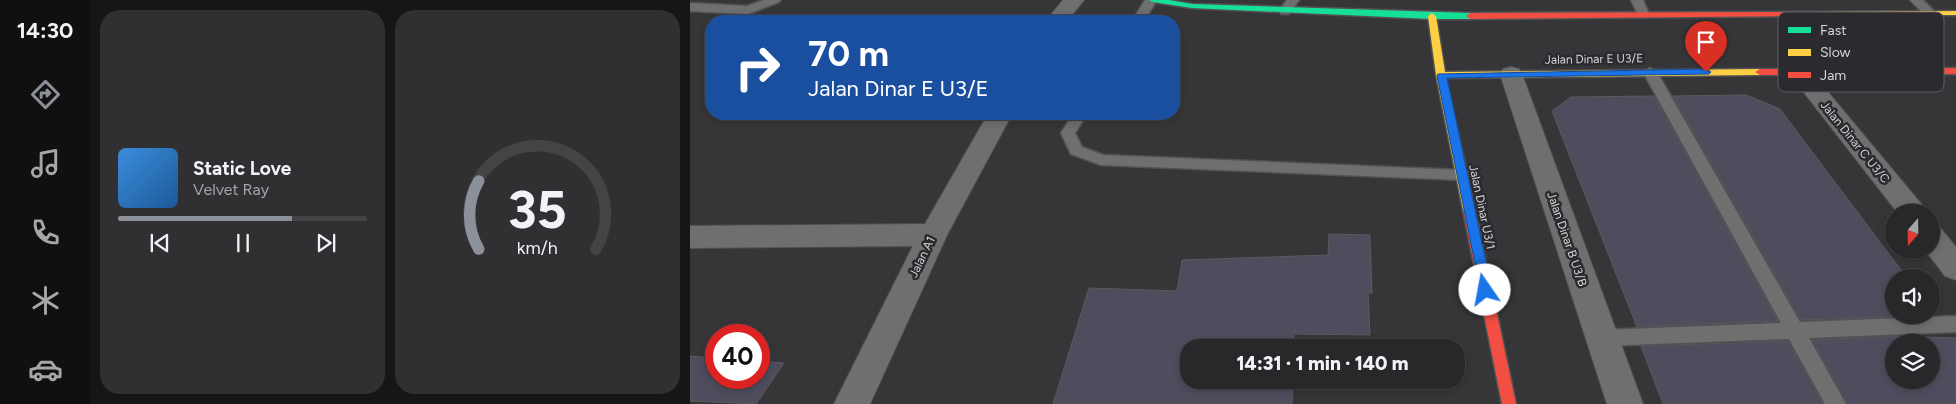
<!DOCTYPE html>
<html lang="en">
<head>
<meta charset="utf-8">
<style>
	:root { --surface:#28282b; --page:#303033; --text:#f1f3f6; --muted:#a5a6a9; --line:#444447; --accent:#8c9099 }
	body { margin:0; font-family:Figtree,sans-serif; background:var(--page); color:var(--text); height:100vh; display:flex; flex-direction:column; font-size:19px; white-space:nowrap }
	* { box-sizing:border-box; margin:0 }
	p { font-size:16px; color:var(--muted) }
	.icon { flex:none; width:28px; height:28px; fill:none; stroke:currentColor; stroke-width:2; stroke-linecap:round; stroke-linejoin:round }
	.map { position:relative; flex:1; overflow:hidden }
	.drawer { display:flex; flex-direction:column; gap:10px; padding:10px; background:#161618; width:600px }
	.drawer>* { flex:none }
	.banner { position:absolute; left:15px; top:15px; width:475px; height:105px; border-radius:20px; box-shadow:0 2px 8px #0003,0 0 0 1px var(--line); background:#1a4fa0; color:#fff; overflow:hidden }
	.needle { width:32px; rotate:200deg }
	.tools { position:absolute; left:1195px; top:204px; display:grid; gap:10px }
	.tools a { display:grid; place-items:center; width:55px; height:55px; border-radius:50%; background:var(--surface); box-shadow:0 2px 8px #0003,0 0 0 1px var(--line); font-size:25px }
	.speed { position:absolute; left:15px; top:324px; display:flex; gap:10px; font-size:25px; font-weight:700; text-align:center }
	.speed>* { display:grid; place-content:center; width:65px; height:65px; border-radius:50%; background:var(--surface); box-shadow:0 2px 8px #0003,0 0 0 1px var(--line); line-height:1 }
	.speed .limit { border:8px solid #d22; background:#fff; color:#111 }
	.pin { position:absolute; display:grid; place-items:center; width:42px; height:42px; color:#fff; margin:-51px -21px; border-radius:50% 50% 50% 0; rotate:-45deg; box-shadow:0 0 5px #0007 }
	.pin .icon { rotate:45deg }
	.me { position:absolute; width:55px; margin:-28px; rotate:348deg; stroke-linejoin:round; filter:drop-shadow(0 0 4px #0008) }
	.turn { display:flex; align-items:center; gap:18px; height:105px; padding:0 20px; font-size:22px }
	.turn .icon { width:65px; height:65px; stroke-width:2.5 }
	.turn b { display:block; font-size:35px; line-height:42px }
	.drawer .card { flex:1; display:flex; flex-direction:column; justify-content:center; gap:8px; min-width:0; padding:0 18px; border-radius:20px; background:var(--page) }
	.drawer .dial { align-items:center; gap:0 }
	.dial svg { height:130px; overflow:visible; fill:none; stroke:var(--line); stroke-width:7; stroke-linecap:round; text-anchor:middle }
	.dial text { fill:var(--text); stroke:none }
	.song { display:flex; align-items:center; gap:15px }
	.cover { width:60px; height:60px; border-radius:8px; background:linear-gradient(135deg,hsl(210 70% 55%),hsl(210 70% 35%)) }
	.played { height:5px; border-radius:2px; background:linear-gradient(90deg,var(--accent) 70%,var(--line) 70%) }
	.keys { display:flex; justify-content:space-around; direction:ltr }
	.drawer .tiles { flex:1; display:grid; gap:10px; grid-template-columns:repeat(2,1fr) }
	.trip { position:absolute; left:490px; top:339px; width:285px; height:50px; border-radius:20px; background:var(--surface); box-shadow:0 2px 8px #0003,0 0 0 1px var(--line); font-weight:800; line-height:50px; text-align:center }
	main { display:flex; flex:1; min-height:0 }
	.tabs { display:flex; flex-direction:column; width:90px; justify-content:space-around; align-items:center; background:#101011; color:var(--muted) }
	.tabs .icon { width:35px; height:35px }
	.tabs .current { color:var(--accent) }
	.tabs b { font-size:22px; color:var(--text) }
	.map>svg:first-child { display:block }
	.building { fill:#4e4d5d; stroke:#5b5b5d; fill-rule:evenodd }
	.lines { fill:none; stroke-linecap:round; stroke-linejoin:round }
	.lane-casing { stroke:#525255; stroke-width:3 }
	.street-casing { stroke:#525255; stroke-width:2 }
	.fast-casing { stroke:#525255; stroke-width:3 }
	.slow-casing { stroke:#525255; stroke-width:3 }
	.jam-casing { stroke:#525255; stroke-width:3 }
	.lane { fill:#6f6f70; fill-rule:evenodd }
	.street { fill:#6f6f70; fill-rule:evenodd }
	.fast { fill:#16e098; fill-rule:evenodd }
	.slow { fill:#ffcf43; fill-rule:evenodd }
	.jam { fill:#f24e42; fill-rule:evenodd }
	.route { fill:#1a73e8; stroke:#114b97 }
	.labels { text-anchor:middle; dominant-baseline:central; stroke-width:5; stroke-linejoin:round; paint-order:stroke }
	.street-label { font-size:12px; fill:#d5d5d8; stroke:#2b2b2f }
	.key { fill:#2b2b2f; stroke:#5e5e62; stroke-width:1 }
	.key-label { font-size:14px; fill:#d5d5d8 }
</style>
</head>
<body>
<main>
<nav class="tabs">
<b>14:30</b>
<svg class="icon current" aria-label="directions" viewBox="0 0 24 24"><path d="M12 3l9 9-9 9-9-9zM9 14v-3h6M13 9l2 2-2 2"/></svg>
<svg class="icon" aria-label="music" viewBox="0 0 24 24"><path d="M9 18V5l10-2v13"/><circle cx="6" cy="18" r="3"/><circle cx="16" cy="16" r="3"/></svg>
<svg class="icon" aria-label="phone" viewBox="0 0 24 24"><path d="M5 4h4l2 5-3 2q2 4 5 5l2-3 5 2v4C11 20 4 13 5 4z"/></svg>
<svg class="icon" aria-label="climate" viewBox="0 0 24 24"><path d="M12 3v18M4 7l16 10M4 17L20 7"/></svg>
<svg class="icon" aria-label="car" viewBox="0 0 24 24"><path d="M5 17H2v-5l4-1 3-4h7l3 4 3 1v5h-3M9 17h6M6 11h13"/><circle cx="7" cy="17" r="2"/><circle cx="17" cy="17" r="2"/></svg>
</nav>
<section class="drawer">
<div class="tiles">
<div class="card">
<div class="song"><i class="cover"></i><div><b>Static Love</b><p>Velvet Ray</p></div></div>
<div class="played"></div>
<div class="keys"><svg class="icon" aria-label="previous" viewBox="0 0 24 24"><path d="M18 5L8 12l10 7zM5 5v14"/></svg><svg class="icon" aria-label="pause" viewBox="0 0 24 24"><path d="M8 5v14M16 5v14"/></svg><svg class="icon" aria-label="next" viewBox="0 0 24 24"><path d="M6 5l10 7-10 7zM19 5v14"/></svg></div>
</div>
<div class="card dial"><svg viewBox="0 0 100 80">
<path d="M14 69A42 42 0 1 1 86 69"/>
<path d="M14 69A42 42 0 0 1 14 27" stroke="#8c9099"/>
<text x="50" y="56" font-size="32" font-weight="700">35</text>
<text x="50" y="72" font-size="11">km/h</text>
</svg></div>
</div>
</section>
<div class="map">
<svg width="1266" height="404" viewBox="0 0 1266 404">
	<rect width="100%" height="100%" fill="#363639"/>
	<g class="building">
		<polygon points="1056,95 1090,109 1217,278 1204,278 1204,317 1111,320 983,96"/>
		<polygon points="964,96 1088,321 947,327 862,111 881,97"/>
		<polygon points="639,234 680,235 682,293 678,293 680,335 604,334 603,348 499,348 499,380 603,380 602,404 363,404 399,288 487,291 492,260 638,255"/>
		<path d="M 1204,336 L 1266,338 L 1266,404 L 1158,404 L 1122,340 ZM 1204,342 L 1241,342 L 1241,380 L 1204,380 Z"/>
		<polygon points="1098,341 1133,404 973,404 951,346"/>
		<polygon points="0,356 26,358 26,378 69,378 69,361 94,363 66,404 0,401"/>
	</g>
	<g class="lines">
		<defs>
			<g id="lane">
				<polygon points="74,0 91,0 89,2 58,14 0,11 0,3 57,6"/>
				<polygon points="455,0 467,0 454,21 442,21"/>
				<polygon points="597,0 609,0 599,14 591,14 589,11"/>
				<polygon points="941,0 953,0 959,14 957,17 949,17"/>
				<polygon points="1220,0 1233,0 1246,13 1244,16 1236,16"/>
				<polygon points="960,68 967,72 1110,322 1266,316 1266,332 1119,338 1156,404 1135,404 1099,339 911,346 904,344 901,338 904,332 911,330 1091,323 953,72"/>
				<polygon points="383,114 397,114 385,133 392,147 413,155 772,170 778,171 780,175 778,179 772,180 411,165 381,154 371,133"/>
			</g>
			<g id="street">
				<polygon points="373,0 394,0 377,21 356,21"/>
				<polygon points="1109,65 1117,67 1232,205 1236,212 1207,212 1098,72 1101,67"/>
				<polygon points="821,67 829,69 832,74 953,404 917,404 810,74 813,69"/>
				<polygon points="298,114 322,114 257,235 180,404 144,404 223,246 0,248 0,226 235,224"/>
				<polygon points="1241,226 1251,229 1266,247 1266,280 1255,276 1235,250 1241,250"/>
			</g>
			<polygon id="fast" points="459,0 479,0 502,4 780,13 784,16 780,19 742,19 502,8 463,2"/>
			<g id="slow">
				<polygon points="1266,11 1266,15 1118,16 1114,14 1118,12"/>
				<polygon points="742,13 746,16 755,72 1070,69 1075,72 1070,75 756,78 785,210 779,214 773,210 746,75 738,16"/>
			</g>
			<g id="jam">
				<polygon points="1118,12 1122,14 1121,16 780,19 776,16 780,13"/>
				<polygon points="1266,68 1266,74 1070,75 1065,72 1070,69"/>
				<polygon points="779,206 785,210 826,404 812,404 773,210"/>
			</g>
		</defs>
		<use href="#lane" class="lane-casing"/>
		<use href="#street" class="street-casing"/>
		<use href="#fast" class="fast-casing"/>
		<use href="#slow" class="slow-casing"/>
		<use href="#jam" class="jam-casing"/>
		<use href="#lane" class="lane"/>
		<use href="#street" class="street"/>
		<use href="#fast" class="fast"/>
		<use href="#slow" class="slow"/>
		<use href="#jam" class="jam"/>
	</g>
	<polygon class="route" points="1016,69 1021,72 1019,74 757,78 802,290 800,293 795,295 791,293 747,76 748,74"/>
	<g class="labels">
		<g class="street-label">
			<text transform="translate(904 59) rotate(-1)">Jalan Dinar E U3/E</text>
			<text transform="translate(1165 142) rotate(51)">Jalan Dinar C U3/C</text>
			<text transform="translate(792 207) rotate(78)">Jalan Dinar U3/1</text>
			<text transform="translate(877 239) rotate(71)">Jalan Dinar B U3/B</text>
			<text transform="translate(232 257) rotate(-64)">Jalan A1</text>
		</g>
	</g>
	<rect x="1088" y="12" width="166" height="80" rx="8" class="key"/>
	<rect x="1098" y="27" width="23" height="6" fill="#16e098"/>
	<rect x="1098" y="49" width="23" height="7" fill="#ffcf43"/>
	<rect x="1098" y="72" width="23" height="6" fill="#f24e42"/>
	<g class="key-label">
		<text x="1130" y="35">Fast</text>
		<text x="1130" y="57">Slow</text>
		<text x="1130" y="80">Jam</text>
	</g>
</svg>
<div class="tools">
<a><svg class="needle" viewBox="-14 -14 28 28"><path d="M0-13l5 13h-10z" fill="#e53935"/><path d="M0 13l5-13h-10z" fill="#a5a6a9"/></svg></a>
<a><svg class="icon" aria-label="sound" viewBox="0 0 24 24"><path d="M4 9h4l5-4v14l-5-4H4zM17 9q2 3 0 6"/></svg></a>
<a><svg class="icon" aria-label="layers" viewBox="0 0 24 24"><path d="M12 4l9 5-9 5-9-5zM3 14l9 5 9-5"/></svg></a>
</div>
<div class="speed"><div class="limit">40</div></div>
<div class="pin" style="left:1016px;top:72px;background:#d93025"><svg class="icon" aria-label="arrive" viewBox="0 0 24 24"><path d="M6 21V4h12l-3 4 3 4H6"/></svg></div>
<svg class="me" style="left:795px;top:290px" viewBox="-20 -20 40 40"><circle r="19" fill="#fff"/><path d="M0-13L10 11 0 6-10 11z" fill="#1a73e8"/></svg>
<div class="trip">14:31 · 1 min · 140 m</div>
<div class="banner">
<div class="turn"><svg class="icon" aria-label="right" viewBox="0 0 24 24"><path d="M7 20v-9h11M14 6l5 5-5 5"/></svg><div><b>70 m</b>Jalan Dinar E U3/E</div></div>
</div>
</div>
</main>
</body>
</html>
